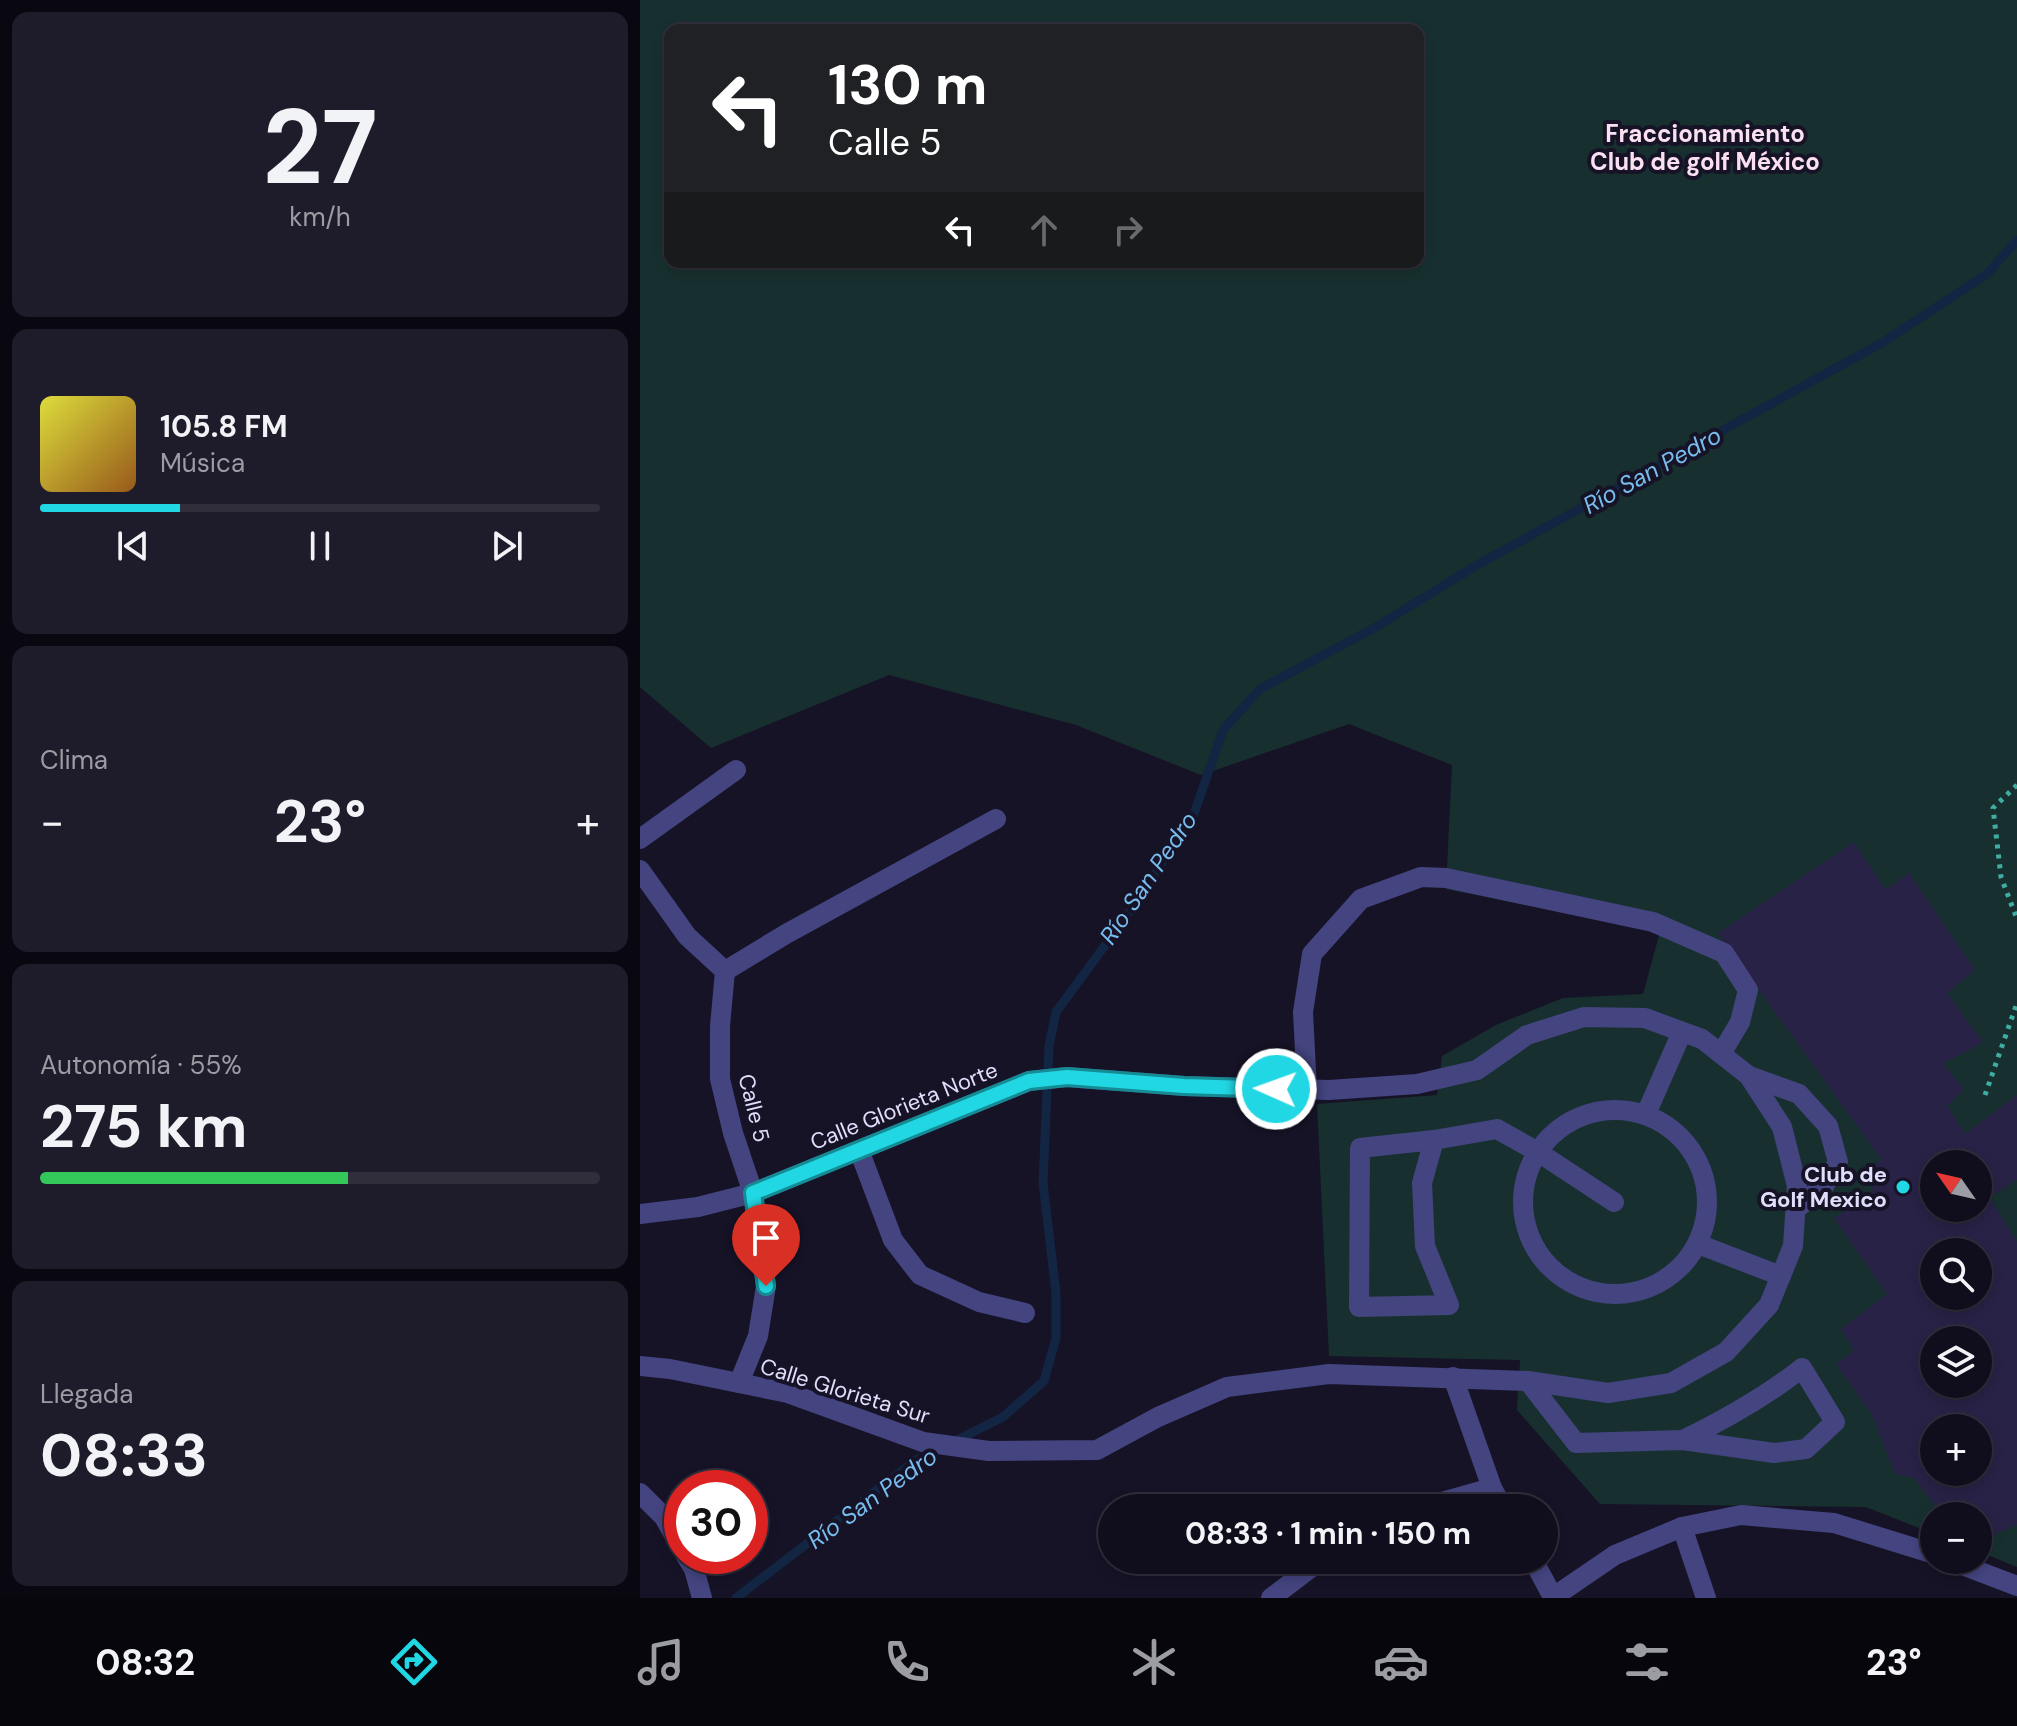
<!DOCTYPE html>
<html lang="es">
<head>
<meta charset="utf-8">
<style>
	:root { --surface:#100e1d; --page:#1e1c2a; --text:#f1f3f6; --muted:#9c9ca4; --line:#302e3b; --accent:#21d7e3 }
	body { margin:0; font-family:"DM Sans",sans-serif; background:var(--page); color:var(--text); height:100vh; display:flex; flex-direction:column; font-size:30px; white-space:nowrap }
	* { box-sizing:border-box; margin:0 }
	p { font-size:26px; color:var(--muted) }
	.icon { flex:none; width:44px; height:44px; fill:none; stroke:currentColor; stroke-width:2; stroke-linecap:round; stroke-linejoin:round }
	.map { position:relative; flex:1; overflow:hidden }
	.details { display:flex; flex-direction:column; gap:12px; padding:12px; background:#090810; width:640px }
	.details>* { flex:none }
	.banner { position:absolute; left:24px; top:24px; width:760px; height:244px; border-radius:16px; box-shadow:0 4px 12px #0003,0 0 0 2px var(--line); background:#202124; color:#fff; overflow:hidden }
	.needle { width:52px; rotate:304deg }
	.buttons { position:absolute; left:1280px; top:1150px; display:grid; gap:16px }
	.buttons a { display:grid; place-items:center; width:72px; height:72px; border-radius:50%; background:var(--surface); box-shadow:0 4px 12px #0003,0 0 0 2px var(--line); font-size:40px }
	.speed { position:absolute; left:24px; top:1470px; display:flex; gap:16px; font-size:40px; font-weight:700; text-align:center }
	.speed>* { display:grid; place-content:center; width:104px; height:104px; border-radius:50%; background:var(--surface); box-shadow:0 4px 12px #0003,0 0 0 2px var(--line); line-height:1 }
	.speed .limit { border:12px solid #d22; background:#fff; color:#111 }
	.pin { position:absolute; display:grid; place-items:center; width:68px; height:68px; color:#fff; margin:-82px -34px; border-radius:50% 50% 50% 0; rotate:-45deg; box-shadow:0 0 8px #0007 }
	.pin .icon { rotate:45deg }
	.me { position:absolute; width:88px; margin:-44px; rotate:272deg; stroke-linejoin:round; filter:drop-shadow(0 0 6px #0008) }
	.turn { display:flex; align-items:center; gap:28px; height:168px; padding:0 32px; font-size:36px }
	.turn .icon { width:104px; height:104px; stroke-width:2.5 }
	.turn b { display:block; font-size:56px; line-height:68px }
	.lanes { display:flex; align-items:center; height:76px; padding:0 32px; background:#0003; justify-content:center; gap:40px; direction:ltr }
	.lanes .off { opacity:.35 }
	.big { font-size:60px; font-weight:700; line-height:1.1 }
	.details .card { flex:1; display:flex; flex-direction:column; justify-content:center; gap:12px; min-width:0; padding:0 28px; border-radius:16px; background:var(--page) }
	.details .dial { align-items:center; gap:0 }
	.dial b { font-size:104px; line-height:1 }
	.song { display:flex; align-items:center; gap:24px }
	.cover { width:96px; height:96px; border-radius:12px; background:linear-gradient(135deg,hsl(60 70% 55%),hsl(30 70% 35%)) }
	.played { height:8px; border-radius:4px; background:linear-gradient(90deg,var(--accent) 25%,var(--line) 25%) }
	.keys { display:flex; justify-content:space-around; direction:ltr }
	.heat { display:flex; justify-content:space-between; align-items:center; font-size:44px; direction:ltr }
	.charge { height:12px; border-radius:6px; background:linear-gradient(90deg,#34c759 55%,var(--line) 0) }
	.trip { position:absolute; left:458px; top:1494px; width:460px; height:80px; border-radius:40px; background:var(--surface); box-shadow:0 4px 12px #0003,0 0 0 2px var(--line); font-weight:700; line-height:80px; text-align:center }
	.menu { display:flex; height:128px; justify-content:space-around; align-items:center; background:#06060c; color:var(--muted) }
	.menu .icon { width:56px; height:56px }
	.menu .active { color:var(--accent) }
	.menu b { font-size:36px; color:var(--text) }
	main { display:flex; flex:1; min-height:0 }
	.map>svg:first-child { display:block }
	.green { fill:#17302f; fill-rule:evenodd }
	.lines { fill:none; stroke-linecap:round; stroke-linejoin:round }
	.stream { stroke:#122542; stroke-width:9 }
	.building { fill:#282246; fill-rule:evenodd }
	.path { stroke:#40ada2; stroke-width:5; stroke-dasharray:4 6; stroke-linecap:butt }
	.minor { stroke:#444480; stroke-width:20 }
	.route-casing { stroke:#158c94; stroke-width:20 }
	.route { stroke:#21d7e3; stroke-width:14 }
	.poi-dot { fill:#21d7e3; stroke:#161327; stroke-width:3 }
	.labels { text-anchor:middle; dominant-baseline:central; stroke-width:8; stroke-linejoin:round; paint-order:stroke }
	.street-label { font-size:22px; fill:#e0defb; stroke:#161327 }
	.poi-label { font-size:22px; font-weight:bold; fill:#e0defb; stroke:#161327; text-anchor:end }
	.neighbourhood-label { font-size:24px; font-weight:bold; fill:#fbe0f2; stroke:#161327 }
	.water-label { font-size:24px; font-style:italic; fill:#78bcee; stroke:#161327 }
</style>
</head>
<body>
<main>
<section class="details">
<div class="card dial"><b>27</b><p>km/h</p></div>
<div class="card">
<div class="song"><i class="cover"></i><div><b>105.8 FM</b><p>Música</p></div></div>
<div class="played"></div>
<div class="keys"><svg class="icon" aria-label="previous" viewBox="0 0 24 24"><path d="M18 5L8 12l10 7zM5 5v14"/></svg><svg class="icon" aria-label="pause" viewBox="0 0 24 24"><path d="M8 5v14M16 5v14"/></svg><svg class="icon" aria-label="next" viewBox="0 0 24 24"><path d="M6 5l10 7-10 7zM19 5v14"/></svg></div>
</div>
<div class="card"><p>Clima</p>
<div class="heat"><a>−</a><b class="big">23°</b><a>+</a></div>
</div>
<div class="card"><p>Autonomía · 55%</p><b class="big">275 km</b><div class="charge"></div></div>
<div class="card"><p>Llegada</p><b class="big">08:33</b></div>
</section>
<div class="map">
<svg width="1377" height="1598" viewBox="0 0 1377 1598">
	<rect width="100%" height="100%" fill="#161327"/>
	<path class="green" d="M 0,0 L 1377,0 L 1377,1567 L 1338,1551 L 1338,1516 L 1294,1516 L 1294,1534 L 1226,1507 L 960,1504 L 877,1410 L 880,1360 L 689,1356 L 677,1104 L 797,1095 L 802,1056 L 856,1025 L 923,998 L 1003,994 L 1020,932 L 806,889 L 812,765 L 709,724 L 561,775 L 436,725 L 249,675 L 71,748 L 0,687 ZM 30,30 L 778,30 L 778,262 L 30,262 ZM 1294,1164 L 1338,1164 L 1338,1208 L 1294,1208 ZM 1294,1252 L 1338,1252 L 1338,1296 L 1294,1296 ZM 1294,1340 L 1338,1340 L 1338,1384 L 1294,1384 ZM 1294,1428 L 1338,1428 L 1338,1472 L 1294,1472 Z"/>
	<g class="lines">
		<g class="stream">
			<polyline points="313,1442 363,1417 404,1381 416,1338 416,1293 403,1183 409,1046 416,1012 486,917 554,814 583,730 620,689 736,627 837,565 1240,344 1347,274 1377,240"/>
			<polyline points="96,1598 276,1460 299,1449"/>
		</g>
	</g>
	<path class="building" d="M 1214,842 L 1246,890 L 1269,873 L 1335,970 L 1307,993 L 1343,1042 L 1303,1064 L 1324,1089 L 1307,1106 L 1325,1134 L 1377,1095 L 1377,1180 L 1350,1197 L 1377,1242 L 1377,1525 L 1338,1541 L 1338,1516 L 1303,1516 L 1274,1478 L 1255,1474 L 1232,1415 L 1196,1364 L 1214,1350 L 1201,1329 L 1247,1294 L 1194,1218 L 1233,1193 L 1230,1171 L 1241,1159 L 1078,933 ZM 1294,1164 L 1338,1164 L 1338,1208 L 1294,1208 ZM 1294,1252 L 1338,1252 L 1338,1296 L 1294,1296 ZM 1294,1340 L 1338,1340 L 1338,1384 L 1294,1384 ZM 1294,1428 L 1338,1428 L 1338,1472 L 1294,1472 Z"/>
	<g class="lines">
		<g class="path">
			<polyline points="1377,785 1353,808 1361,877 1377,919"/>
			<polyline points="1345,1095 1377,1003"/>
		</g>
		<g class="minor">
			<polyline points="0,839 96,770"/>
			<polyline points="0,870 47,936 85,971 80,1026 80,1079 93,1133 113,1193 126,1286 118,1336 99,1383"/>
			<polyline points="85,971 146,934 356,819"/>
			<polyline points="1109,1076 1159,1094 1188,1126 1198,1162 1184,1186 1156,1209"/>
			<polyline points="667,1090 663,1012 672,954 721,899 781,877 806,878 1013,922 1084,953 1108,990 1100,1022 1081,1054"/>
			<circle cx="975" cy="1202" r="92"/>
			<polyline points="1006,1114 1042,1032"/>
			<polyline points="794,1140 782,1183 785,1246 809,1305 719,1307 720,1148 794,1140 857,1129 898,1152 974,1202"/>
			<polyline points="219,1150 253,1240 280,1275 339,1302 385,1313"/>
			<polyline points="0,1214 58,1207 113,1193 389,1081 427,1077 544,1086 689,1090 777,1084 837,1070 887,1035 944,1017 1005,1018 1062,1039 1109,1076 1142,1127 1157,1186 1153,1246 1129,1305 1086,1352 1031,1383 968,1393 888,1381 689,1374 587,1387 518,1417 457,1450 349,1451 283,1442 148,1393 30,1369 0,1366"/>
			<polyline points="1058,1244 1141,1276"/>
			<polyline points="813,1377 852,1488 863,1508"/>
			<path d="M 888,1381 L 936,1443 L 1043,1440 L 1134,1453 L 1166,1449 L 1195,1422 L 1162,1368 C 1125,1397 1086,1419 1043,1440"/>
			<polyline points="0,1493 24,1517 42,1549"/>
			<polyline points="781,1508 852,1488"/>
			<polyline points="1042,1527 1066,1598"/>
			<polyline points="46,1556 54,1569 62,1598"/>
			<polyline points="893,1560 913,1597"/>
			<polyline points="1309,1560 1377,1586"/>
			<polyline points="631,1598 681,1560"/>
			<polyline points="912,1598 975,1555 1042,1527 1101,1515 1194,1523 1294,1554"/>
		</g>
	</g>
	<g class="lines">
		<defs>
			<polyline id="route" points="126,1286 113,1193 389,1081 427,1077 544,1086 636,1089"/>
		</defs>
		<use href="#route" class="route-casing"/>
		<use href="#route" class="route"/>
	</g>
	<circle class="poi-dot" cx="1263" cy="1187" r="8"/>
	<g class="labels">
		<g class="street-label">
			<text transform="translate(264 1106) rotate(-22)">Calle Glorieta Norte</text>
			<text transform="translate(114 1108) rotate(76)">Calle 5</text>
			<text transform="translate(205 1391) rotate(17)">Calle Glorieta Sur</text>
		</g>
		<g class="poi-label">
			<text x="1247" y="1174">Club de<tspan x="1247" dy="25">Golf Mexico</tspan></text>
		</g>
		<g class="neighbourhood-label">
			<text x="1065" y="133">Fraccionamiento<tspan x="1065" dy="28">Club de golf México</tspan></text>
		</g>
		<g class="water-label">
			<text transform="translate(1012 470) rotate(-29)">Río San Pedro</text>
			<text transform="translate(508 878) rotate(-56)">Río San Pedro</text>
			<text transform="translate(232 1498) rotate(-36)">Río San Pedro</text>
		</g>
	</g>
</svg>
<div class="buttons">
<a><svg class="needle" viewBox="-14 -14 28 28"><path d="M0-13l5 13h-10z" fill="#e53935"/><path d="M0 13l5-13h-10z" fill="#9c9ca4"/></svg></a>
<a><svg class="icon" aria-label="search" viewBox="0 0 24 24"><circle cx="10" cy="10" r="6"/><path d="M15 15l6 6"/></svg></a>
<a><svg class="icon" aria-label="layers" viewBox="0 0 24 24"><path d="M12 4l9 5-9 5-9-5zM3 14l9 5 9-5"/></svg></a>
<a>+</a>
<a>−</a>
</div>
<div class="speed"><div class="limit">30</div></div>
<div class="pin" style="left:126px;top:1286px;background:#d93025"><svg class="icon" aria-label="arrive" viewBox="0 0 24 24"><path d="M6 21V4h12l-3 4 3 4H6"/></svg></div>
<svg class="me" style="left:636px;top:1089px" viewBox="-20 -20 40 40"><circle r="17" fill="#21d7e3" stroke="#fff" stroke-width="3"/><path d="M0-11L8 9 0 5-8 9z" fill="#fff"/></svg>
<div class="trip">08:33 · 1 min · 150 m</div>
<div class="banner">
<div class="turn"><svg class="icon" aria-label="left" viewBox="0 0 24 24"><path d="M17 20v-9H6M10 6l-5 5 5 5"/></svg><div><b>130 m</b>Calle 5</div></div>
<div class="lanes"><svg class="icon" aria-label="left" viewBox="0 0 24 24"><path d="M17 20v-9H6M10 6l-5 5 5 5"/></svg><svg class="icon off" aria-label="ahead" viewBox="0 0 24 24"><path d="M12 20V5M6 11l6-6 6 6"/></svg><svg class="icon off" aria-label="right" viewBox="0 0 24 24"><path d="M7 20v-9h11M14 6l5 5-5 5"/></svg></div>
</div>
</div>
</main>
<nav class="menu">
<b>08:32</b>
<svg class="icon active" aria-label="directions" viewBox="0 0 24 24"><path d="M12 3l9 9-9 9-9-9zM9 14v-3h6M13 9l2 2-2 2"/></svg>
<svg class="icon" aria-label="music" viewBox="0 0 24 24"><path d="M9 18V5l10-2v13"/><circle cx="6" cy="18" r="3"/><circle cx="16" cy="16" r="3"/></svg>
<svg class="icon" aria-label="phone" viewBox="0 0 24 24"><path d="M5 4h4l2 5-3 2q2 4 5 5l2-3 5 2v4C11 20 4 13 5 4z"/></svg>
<svg class="icon" aria-label="climate" viewBox="0 0 24 24"><path d="M12 3v18M4 7l16 10M4 17L20 7"/></svg>
<svg class="icon" aria-label="car" viewBox="0 0 24 24"><path d="M5 17H2v-5l4-1 3-4h7l3 4 3 1v5h-3M9 17h6M6 11h13"/><circle cx="7" cy="17" r="2"/><circle cx="17" cy="17" r="2"/></svg>
<svg class="icon" aria-label="filters" viewBox="0 0 24 24"><path d="M4 7h16M4 17h16"/><circle cx="9" cy="7" r="2"/><circle cx="15" cy="17" r="2"/></svg>
<b>23°</b>
</nav>
</body>
</html>
